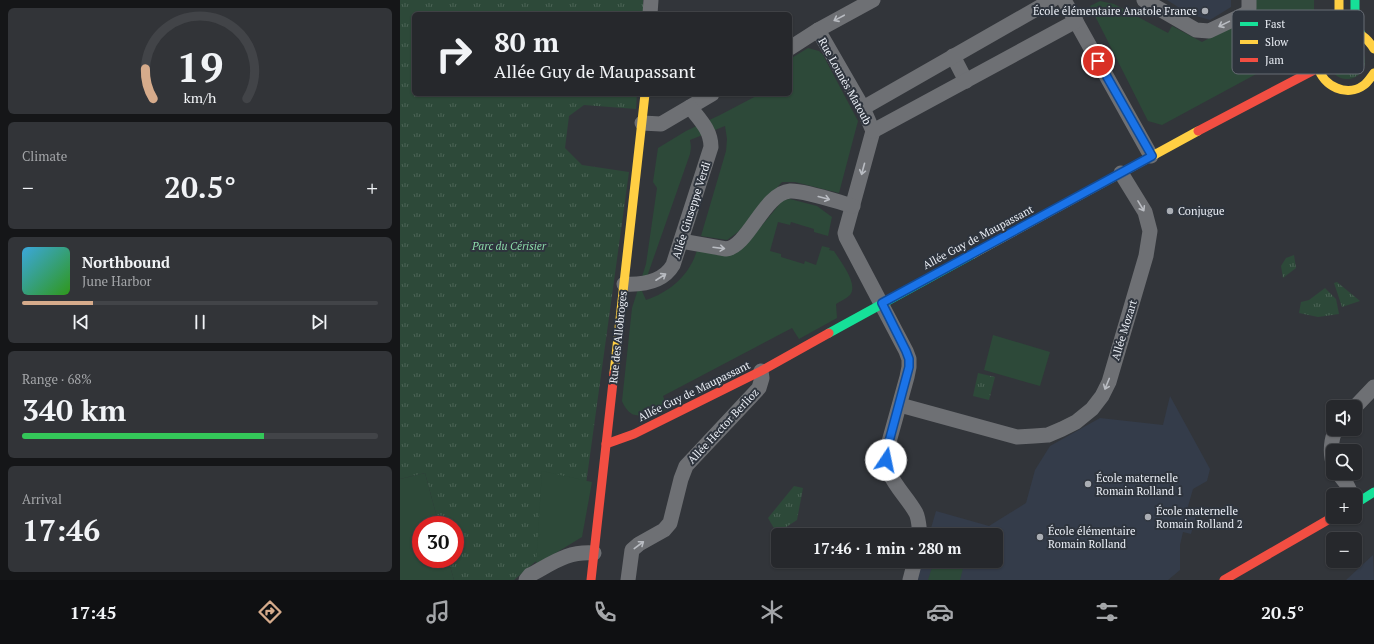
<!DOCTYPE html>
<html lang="en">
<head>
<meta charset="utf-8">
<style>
	:root { --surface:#26282c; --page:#323438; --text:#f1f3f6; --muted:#a4a6a9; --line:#424448; --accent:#d6ab8b }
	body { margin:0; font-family:"PT Serif",serif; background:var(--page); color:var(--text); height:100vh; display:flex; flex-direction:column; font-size:15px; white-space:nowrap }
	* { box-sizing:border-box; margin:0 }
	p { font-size:13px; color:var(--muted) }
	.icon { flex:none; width:22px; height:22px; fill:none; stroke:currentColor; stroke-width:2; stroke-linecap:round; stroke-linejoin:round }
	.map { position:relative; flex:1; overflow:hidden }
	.side { display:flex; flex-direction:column; gap:8px; padding:8px; background:#151618; width:400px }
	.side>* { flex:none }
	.banner { position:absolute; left:12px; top:12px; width:380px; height:84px; border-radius:6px; box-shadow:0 1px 3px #0004,0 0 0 1px var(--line); background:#26282c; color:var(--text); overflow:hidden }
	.fabs { position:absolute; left:926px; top:400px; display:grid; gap:8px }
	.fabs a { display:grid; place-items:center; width:36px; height:36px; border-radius:6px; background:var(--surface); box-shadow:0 1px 3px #0004,0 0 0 1px var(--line); font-size:20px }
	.speed { position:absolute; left:12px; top:516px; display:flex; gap:8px; font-size:20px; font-weight:700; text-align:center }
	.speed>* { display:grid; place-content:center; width:52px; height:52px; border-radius:50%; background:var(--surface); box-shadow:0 1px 3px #0004,0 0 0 1px var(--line); line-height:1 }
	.speed .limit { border:6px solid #d22; background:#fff; color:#111 }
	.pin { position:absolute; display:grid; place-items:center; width:34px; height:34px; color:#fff; margin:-17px; border:2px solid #fff; border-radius:50%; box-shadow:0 1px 4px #0007 }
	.me { position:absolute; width:44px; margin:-22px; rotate:11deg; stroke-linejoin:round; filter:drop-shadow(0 0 3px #0008) }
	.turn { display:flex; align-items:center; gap:14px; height:84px; padding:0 16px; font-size:18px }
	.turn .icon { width:52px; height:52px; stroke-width:2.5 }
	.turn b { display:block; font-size:28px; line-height:34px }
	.big { font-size:30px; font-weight:700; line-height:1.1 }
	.side .card { flex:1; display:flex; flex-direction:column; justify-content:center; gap:6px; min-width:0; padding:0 14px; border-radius:6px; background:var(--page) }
	.side .dial { align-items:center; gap:0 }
	.dial svg { height:104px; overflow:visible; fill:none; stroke:var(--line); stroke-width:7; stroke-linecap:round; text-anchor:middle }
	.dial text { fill:var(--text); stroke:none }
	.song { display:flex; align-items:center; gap:12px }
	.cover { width:48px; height:48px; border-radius:6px; background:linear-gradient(135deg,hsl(200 70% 55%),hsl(110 70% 35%)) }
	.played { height:4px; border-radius:2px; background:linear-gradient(90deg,var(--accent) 20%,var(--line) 20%) }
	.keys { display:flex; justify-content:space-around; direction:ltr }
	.heat { display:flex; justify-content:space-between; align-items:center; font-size:22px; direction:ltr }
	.charge { height:6px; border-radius:3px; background:linear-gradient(90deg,#34c759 68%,var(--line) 0) }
	.trip { position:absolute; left:371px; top:528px; width:232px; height:40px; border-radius:6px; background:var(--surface); box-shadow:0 1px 3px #0004,0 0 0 1px var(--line); font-weight:700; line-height:40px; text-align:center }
	.menu { display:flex; height:64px; justify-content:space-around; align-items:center; background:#0f1012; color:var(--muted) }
	.menu .icon { width:28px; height:28px }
	.menu .current { color:var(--accent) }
	.menu b { font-size:18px; color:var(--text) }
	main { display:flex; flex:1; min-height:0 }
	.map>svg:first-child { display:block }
	.built { fill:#343c4a }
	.grass { fill:url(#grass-tufts) }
	.garden { fill:#2d4939 }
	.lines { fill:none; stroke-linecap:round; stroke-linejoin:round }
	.street { stroke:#6e7074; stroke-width:15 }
	.fast { stroke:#16e098; stroke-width:9 }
	.slow { stroke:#ffcf43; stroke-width:9 }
	.jam { stroke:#f24e42; stroke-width:9 }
	.oneway { stroke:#b9bcc2 }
	.route-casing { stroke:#114b97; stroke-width:10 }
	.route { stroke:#1a73e8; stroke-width:7 }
	.poi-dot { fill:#aaaeb4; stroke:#2e343d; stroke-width:1.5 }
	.labels { text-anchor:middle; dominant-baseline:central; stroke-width:4; stroke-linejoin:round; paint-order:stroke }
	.poi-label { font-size:11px; fill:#ebeff6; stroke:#2e343d; text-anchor:start }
	.street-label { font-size:11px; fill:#ebeff6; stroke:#2e343d }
	.park-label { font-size:11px; font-style:italic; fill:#8bd9a9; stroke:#2e343d }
	.key { fill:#2e343d; stroke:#676c74; stroke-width:1 }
	.key-label { font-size:11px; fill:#ebeff6 }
</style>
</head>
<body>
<main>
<section class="side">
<div class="card dial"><svg viewBox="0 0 100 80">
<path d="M14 69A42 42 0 1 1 86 69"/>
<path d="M14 69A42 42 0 0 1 8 46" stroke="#d6ab8b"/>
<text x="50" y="56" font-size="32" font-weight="700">19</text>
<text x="50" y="72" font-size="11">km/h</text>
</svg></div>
<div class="card"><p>Climate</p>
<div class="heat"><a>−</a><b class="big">20.5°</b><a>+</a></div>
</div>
<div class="card">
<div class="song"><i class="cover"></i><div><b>Northbound</b><p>June Harbor</p></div></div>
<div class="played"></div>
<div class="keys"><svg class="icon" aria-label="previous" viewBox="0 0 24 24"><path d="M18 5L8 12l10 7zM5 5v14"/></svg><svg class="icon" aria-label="pause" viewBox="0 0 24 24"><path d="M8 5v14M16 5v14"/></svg><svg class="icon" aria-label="next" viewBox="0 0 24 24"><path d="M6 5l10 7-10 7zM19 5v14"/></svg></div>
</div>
<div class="card"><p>Range · 68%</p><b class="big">340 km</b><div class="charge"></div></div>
<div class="card"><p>Arrival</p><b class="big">17:46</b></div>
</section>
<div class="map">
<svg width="974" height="580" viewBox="0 0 974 580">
	<defs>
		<pattern id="grass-tufts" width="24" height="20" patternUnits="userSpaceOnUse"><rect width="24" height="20" fill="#2d4939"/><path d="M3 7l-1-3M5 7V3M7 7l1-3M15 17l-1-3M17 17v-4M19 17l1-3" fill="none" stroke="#4c6456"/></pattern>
	</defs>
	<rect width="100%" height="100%" fill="#32353a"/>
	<g class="built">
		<polygon points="767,0 831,0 831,7 810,20 789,14"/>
		<polygon points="770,396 810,469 807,481 793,489 787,510 797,513 791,534 783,532 780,545 780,570 768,580 517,580 522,561 596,561 596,535 529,535 536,511 589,526 626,503 635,470 650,446 700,418 763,425"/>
		<polygon points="973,555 974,580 946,580"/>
	</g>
	<g class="grass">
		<polygon points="0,0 243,0 243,14 14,14 14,94 237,94 236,109 184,105 169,116 165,148 182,165 229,172 179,535 135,562 114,580 54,580 48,559 55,559 55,525 39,525 25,473 0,479"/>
		<circle cx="947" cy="61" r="18"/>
		<polygon points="894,255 896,268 883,278 881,266 886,258"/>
		<polygon points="937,282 960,301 942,307 934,283"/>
		<polygon points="925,288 936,299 939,314 918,317 899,313 901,302 909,300"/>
		<polygon points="578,373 595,377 589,400 573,396"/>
		<polygon points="394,486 403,488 397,520 380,531 375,530 368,518"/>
	</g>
	<g class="garden">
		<polygon points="855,0 914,0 914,20 907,40 893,54 762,125 748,121 690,6 700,1 714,4 768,33 772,26 802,42 854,14"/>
		<path d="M 408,48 L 419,51 L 423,55 L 458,121 L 439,193 L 395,182 L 382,182 L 338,232 L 327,240 L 301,236 L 326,151 L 327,139 L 325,126 L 290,140 L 291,147 L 290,154 L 242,291 L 246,300 C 270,292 290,275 297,250 L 323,256 L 332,254 L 343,248 L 383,200 L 390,199 L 417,206 L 432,217 L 428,236 L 414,232 L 414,229 L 391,222 L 390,225 L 378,222 L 370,251 L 381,254 L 381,257 L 404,264 L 405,261 L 416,265 L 422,246 L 430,248 L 429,250 L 434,251 C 440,261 459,284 450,295 C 446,299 440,301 436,304 L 437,318 L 399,339 L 392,328 L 263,396 L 268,409 C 260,413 240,418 232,414 C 227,411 224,406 222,401 L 232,308 L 246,264 L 257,188 L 253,182 L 258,148 L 286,131 L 320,115 L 360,94 L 390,94 L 390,59 Z"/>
		<polygon points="593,335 650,352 640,386 584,370"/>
		<polygon points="142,471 192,482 182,537 136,565"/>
		<polygon points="25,473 39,525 21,525 21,559 48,559 54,580 0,580 0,479"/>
		<polygon points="534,561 565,561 560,580 528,580"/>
	</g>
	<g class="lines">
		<g class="street">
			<polyline points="664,0 751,156"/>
			<polyline points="744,0 796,30 809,31 847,13 849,8 849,0"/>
			<polyline points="250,14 251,0"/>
			<polyline points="418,30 463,108 473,131"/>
			<polyline points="390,48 418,30 473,0"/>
			<polyline points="553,56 566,81"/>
			<polyline points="463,108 652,0"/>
			<polyline points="242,123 261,124 312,94"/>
			<path d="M 473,131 L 445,233 L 446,237 L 506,351 L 509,359 L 509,367 L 507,377 L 487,449 C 483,478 503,490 516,513 C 519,519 519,528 520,535"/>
			<polyline points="473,131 676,21"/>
			<path d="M 281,241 L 326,249 C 348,247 364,193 390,191 C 404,190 438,202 453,206"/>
			<path d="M 224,284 C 243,285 263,282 273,265 L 311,147 C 311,130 300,120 290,107"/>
			<polyline points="500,405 617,437 634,436 648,435 662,429 676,422 692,409 702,396 709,382 746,256 750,231 745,212 721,173"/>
			<polyline points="955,407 974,387"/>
			<path d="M 933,463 C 930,452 931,439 936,429"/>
			<polyline points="938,473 946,483 952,495"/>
			<path d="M 126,580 L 130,575 C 153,563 167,551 194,553"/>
			<polyline points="228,580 232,550 239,544 264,530 270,523 281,479 286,466 359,388 362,378 361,371"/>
			<polyline points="510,580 515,561"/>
		</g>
		<g class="fast">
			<polyline points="955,0 955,23 961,34"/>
			<polyline points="429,333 573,254"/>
			<polyline points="955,504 974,492"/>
		</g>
		<g class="slow">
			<polyline points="934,34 939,22 939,0"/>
			<path d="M 974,49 C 968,39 959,31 947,31 C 930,31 913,49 918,67 C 923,86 947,98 964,85 C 968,82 971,77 974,73"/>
			<polyline points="573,254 798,131"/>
			<polyline points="214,373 245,94"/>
		</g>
		<g class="jam">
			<polyline points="798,131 918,68"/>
			<polyline points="206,444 234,434 361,371 429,333"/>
			<polyline points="191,580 214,373"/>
			<polyline points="824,580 933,517"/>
		</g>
	</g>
	<defs><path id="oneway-shaft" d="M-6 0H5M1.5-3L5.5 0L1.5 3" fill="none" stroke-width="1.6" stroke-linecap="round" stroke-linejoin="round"/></defs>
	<g class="oneway">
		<use href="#oneway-shaft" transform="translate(439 18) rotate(152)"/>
		<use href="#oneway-shaft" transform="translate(824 24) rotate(154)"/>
		<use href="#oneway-shaft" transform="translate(463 169) rotate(105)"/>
		<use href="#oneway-shaft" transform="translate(424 198) rotate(15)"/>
		<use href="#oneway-shaft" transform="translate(741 206) rotate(59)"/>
		<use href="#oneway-shaft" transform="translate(319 248) rotate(7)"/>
		<use href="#oneway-shaft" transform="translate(261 277) rotate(-33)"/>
		<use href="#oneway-shaft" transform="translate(707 384) rotate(112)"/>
		<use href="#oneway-shaft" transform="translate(239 545) rotate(-37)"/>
	</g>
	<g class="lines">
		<defs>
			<polyline id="route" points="486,460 487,449 509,367 509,359 506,351 482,303 752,156 698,61"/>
		</defs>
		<use href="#route" class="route-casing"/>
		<use href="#route" class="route"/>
	</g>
	<g class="poi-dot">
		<circle cx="805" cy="11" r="4"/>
		<circle cx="770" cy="211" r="4"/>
		<circle cx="688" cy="484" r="4"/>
		<circle cx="748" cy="517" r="4"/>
		<circle cx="640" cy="537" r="4"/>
	</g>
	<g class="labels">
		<g class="poi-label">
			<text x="797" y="11" text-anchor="end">École élémentaire Anatole France</text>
			<text x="778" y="211">Conjugue</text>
			<text x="696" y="478">École maternelle<tspan x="696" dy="13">Romain Rolland 1</tspan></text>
			<text x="756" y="511">École maternelle<tspan x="756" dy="13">Romain Rolland 2</tspan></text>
			<text x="648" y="531">École élémentaire<tspan x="648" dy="13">Romain Rolland</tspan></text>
		</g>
		<g class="street-label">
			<text transform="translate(445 81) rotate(61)">Rue Lounès Matoub</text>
			<text transform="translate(291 210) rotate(-72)">Allée Giuseppe Verdi</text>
			<text transform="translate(578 237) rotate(-28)">Allée Guy de Maupassant</text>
			<text transform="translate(724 330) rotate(-73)">Allée Mozart</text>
			<text transform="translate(218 337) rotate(-84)">Rue des Allobroges</text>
			<text transform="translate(294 391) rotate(-26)">Allée Guy de Maupassant</text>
			<text transform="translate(323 426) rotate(-47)">Allée Hector Berlioz</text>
		</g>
		<g class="park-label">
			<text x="109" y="246">Parc du Cérisier</text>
		</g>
	</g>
	<rect x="832" y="10" width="132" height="64" rx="6" class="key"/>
	<rect x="840" y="22" width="18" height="4" fill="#16e098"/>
	<rect x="840" y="40" width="18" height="4" fill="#ffcf43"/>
	<rect x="840" y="58" width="18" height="4" fill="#f24e42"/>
	<g class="key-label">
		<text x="865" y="28">Fast</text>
		<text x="865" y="46">Slow</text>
		<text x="865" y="64">Jam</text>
	</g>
</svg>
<div class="fabs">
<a><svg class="icon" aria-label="sound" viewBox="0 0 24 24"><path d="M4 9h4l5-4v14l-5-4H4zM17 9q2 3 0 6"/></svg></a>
<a><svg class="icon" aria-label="search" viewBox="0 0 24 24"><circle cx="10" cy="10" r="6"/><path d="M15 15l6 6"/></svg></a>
<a>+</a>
<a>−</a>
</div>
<div class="speed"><div class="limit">30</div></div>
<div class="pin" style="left:698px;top:61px;background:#d93025"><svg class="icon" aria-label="arrive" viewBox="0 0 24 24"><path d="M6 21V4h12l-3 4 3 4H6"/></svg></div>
<svg class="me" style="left:486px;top:460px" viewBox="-20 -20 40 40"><circle r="19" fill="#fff"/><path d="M0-13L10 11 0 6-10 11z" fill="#1a73e8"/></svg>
<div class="trip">17:46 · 1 min · 280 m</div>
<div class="banner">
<div class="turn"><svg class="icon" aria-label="right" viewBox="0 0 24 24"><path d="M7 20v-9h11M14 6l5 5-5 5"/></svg><div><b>80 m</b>Allée Guy de Maupassant</div></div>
</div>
</div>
</main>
<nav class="menu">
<b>17:45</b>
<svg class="icon current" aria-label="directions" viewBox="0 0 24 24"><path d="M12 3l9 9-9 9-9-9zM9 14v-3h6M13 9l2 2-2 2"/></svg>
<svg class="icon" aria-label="music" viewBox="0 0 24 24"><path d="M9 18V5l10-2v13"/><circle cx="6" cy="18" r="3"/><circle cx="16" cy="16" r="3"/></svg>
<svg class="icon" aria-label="phone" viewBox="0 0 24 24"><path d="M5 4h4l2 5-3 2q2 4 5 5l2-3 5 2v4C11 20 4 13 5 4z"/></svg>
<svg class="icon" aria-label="climate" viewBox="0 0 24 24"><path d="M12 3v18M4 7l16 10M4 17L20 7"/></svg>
<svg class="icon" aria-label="car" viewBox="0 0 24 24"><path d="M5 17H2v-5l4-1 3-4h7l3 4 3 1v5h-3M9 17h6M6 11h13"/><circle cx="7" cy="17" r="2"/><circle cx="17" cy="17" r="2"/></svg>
<svg class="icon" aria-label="filters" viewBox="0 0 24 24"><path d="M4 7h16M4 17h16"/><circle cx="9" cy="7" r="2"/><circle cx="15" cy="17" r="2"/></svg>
<b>20.5°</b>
</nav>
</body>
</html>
